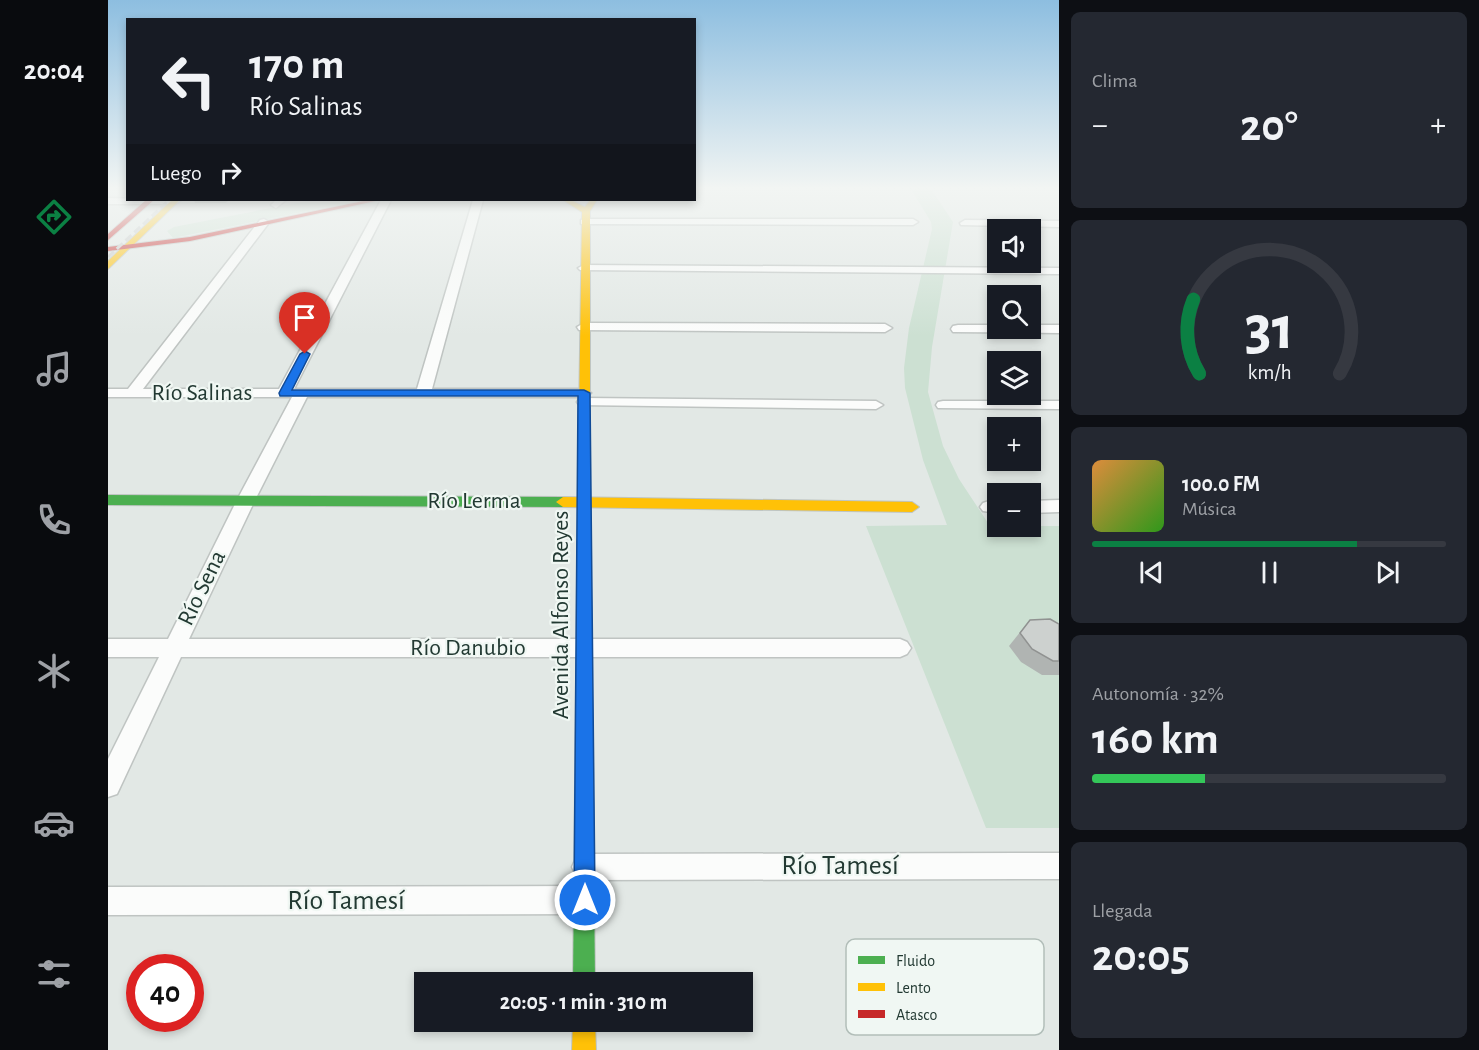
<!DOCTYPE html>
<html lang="es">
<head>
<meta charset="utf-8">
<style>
	:root { --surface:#171b24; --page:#242831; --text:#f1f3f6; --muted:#9ea1a6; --line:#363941; --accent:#0b8043 }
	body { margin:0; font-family:"Alegreya Sans",sans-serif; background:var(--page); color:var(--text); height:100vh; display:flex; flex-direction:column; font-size:22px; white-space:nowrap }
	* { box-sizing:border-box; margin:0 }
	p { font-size:20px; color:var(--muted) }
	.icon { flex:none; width:33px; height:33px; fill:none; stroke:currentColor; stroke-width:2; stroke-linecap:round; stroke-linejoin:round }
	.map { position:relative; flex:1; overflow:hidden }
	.panel { display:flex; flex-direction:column; gap:12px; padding:12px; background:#0d0f14; width:420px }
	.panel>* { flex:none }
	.guide { position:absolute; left:18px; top:18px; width:570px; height:183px; border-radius:0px; box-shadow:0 3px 9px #0003; background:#171b24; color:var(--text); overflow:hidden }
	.fabs { position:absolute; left:879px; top:219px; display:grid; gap:12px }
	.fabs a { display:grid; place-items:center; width:54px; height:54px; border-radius:0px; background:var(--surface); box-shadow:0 3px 9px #0003; font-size:30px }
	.speed { position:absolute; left:18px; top:954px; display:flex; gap:12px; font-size:30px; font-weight:700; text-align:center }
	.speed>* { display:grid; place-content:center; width:78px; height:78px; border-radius:50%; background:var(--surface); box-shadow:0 3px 9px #0003; line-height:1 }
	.speed .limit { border:9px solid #d22; background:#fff; color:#111 }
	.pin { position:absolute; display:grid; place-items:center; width:51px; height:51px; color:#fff; margin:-62px -26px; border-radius:50% 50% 50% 0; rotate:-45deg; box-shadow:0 0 6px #0007 }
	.pin .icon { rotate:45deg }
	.me { position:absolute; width:66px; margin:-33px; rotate:0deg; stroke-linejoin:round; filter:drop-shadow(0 0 4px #0008) }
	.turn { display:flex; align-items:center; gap:21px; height:126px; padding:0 24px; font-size:27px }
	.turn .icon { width:78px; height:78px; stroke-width:2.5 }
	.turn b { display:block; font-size:42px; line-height:51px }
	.then { display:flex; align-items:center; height:57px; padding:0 24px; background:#0003; gap:12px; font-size:22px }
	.big { font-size:45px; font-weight:600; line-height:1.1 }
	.panel .widget { flex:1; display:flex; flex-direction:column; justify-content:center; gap:9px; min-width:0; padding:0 21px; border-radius:9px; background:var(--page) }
	.panel .dial { align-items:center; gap:0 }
	.dial svg { height:156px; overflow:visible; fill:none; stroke:var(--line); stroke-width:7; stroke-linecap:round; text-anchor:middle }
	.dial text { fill:var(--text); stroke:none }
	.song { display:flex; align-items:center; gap:18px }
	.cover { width:72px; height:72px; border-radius:9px; background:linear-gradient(135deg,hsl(30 70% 55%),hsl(110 70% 35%)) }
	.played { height:6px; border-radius:3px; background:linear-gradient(90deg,var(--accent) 75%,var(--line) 75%) }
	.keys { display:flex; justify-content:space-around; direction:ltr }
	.heat { display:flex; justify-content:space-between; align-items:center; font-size:33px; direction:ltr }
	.charge { height:9px; border-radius:4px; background:linear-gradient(90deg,#34c759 32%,var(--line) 0) }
	.trip { position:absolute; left:306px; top:972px; width:339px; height:60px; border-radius:0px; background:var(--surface); box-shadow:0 3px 9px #0003; font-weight:600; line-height:60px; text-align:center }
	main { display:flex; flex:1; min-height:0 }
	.tabs { display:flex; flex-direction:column; width:108px; justify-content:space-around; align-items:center; background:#090b0e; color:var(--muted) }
	.tabs .icon { width:42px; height:42px }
	.tabs .on { color:var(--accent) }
	.tabs b { font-size:27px; color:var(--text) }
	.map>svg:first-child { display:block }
	.green { fill:#cce0d2 }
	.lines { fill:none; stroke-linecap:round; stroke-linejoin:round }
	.street-casing { stroke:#bfc4c2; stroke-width:3 }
	.fast-casing { stroke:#bfc5c2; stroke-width:2 }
	.slow-casing { stroke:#bfc5c2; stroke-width:2 }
	.jam-casing { stroke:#bfc5c2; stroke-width:2 }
	.street { fill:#fbfcfb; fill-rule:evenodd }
	.fast { fill:#4caf50; fill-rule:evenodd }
	.slow { fill:#ffc107; fill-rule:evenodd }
	.jam { fill:#c62828; fill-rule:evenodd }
	.rail { stroke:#c6c9c8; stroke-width:3; stroke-dasharray:8 4; stroke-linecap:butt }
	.wall { fill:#b0b4b2 }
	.building { fill:#cdd1cf; stroke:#909291; stroke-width:1.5 }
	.route { fill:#1a73e8; stroke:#114b97; stroke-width:1.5 }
	.labels { text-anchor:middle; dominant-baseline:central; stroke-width:4.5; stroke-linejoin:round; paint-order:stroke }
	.street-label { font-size:24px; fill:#223932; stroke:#f0f7f3 }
	.near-street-label { font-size:28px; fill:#223932; stroke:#f0f7f3 }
	.key { fill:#f0f7f3; stroke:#b2beb9; stroke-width:1.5 }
	.key-label { font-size:16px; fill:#223932 }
</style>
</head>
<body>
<main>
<nav class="tabs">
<b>20:04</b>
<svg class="icon on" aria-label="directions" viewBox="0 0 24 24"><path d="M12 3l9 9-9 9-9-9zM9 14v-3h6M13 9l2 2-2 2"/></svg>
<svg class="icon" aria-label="music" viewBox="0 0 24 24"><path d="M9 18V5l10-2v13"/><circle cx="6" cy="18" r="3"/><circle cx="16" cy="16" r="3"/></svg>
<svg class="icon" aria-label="phone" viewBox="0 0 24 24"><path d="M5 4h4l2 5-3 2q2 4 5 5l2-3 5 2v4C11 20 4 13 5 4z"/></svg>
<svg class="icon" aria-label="climate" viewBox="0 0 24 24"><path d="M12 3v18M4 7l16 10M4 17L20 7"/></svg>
<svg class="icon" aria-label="car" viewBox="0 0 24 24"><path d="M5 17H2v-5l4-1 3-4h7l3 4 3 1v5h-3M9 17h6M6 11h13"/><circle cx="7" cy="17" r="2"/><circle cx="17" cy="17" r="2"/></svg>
<svg class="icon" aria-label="filters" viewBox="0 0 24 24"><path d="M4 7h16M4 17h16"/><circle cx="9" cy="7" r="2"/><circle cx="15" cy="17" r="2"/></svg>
</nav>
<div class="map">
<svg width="951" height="1050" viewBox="0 0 951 1050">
	<rect width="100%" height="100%" fill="#e2e8e5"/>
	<g class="green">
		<polygon points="803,189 823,189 845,222 824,347 820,392 835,446 851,479 882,526 951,526 951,828 878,828 758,526 839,525 815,460 797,388 796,368 801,328 824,229 823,222"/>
		<polygon points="204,200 255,200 65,238 59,231 66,227"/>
	</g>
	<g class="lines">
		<defs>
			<g id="street">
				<polygon points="0,198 71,200 72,201 67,204 0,204"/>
				<polygon points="168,200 178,200 168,208 163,205"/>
				<polygon points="273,200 283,200 186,389 309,389 365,200 375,200 324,389 476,389 483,393 476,397 199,397 147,500 81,639 792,639 799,642 803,648 799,654 792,657 73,657 9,794 0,797 0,759 51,657 0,657 0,639 60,639 129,500 184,397 0,397 0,389 20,389 152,220 156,219 161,222 160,224 35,389 171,389"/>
				<polygon points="477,219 805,219 810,222 805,225 473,224 473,220"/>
				<polygon points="857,220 951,221 951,227 853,225 852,223"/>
				<polygon points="476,265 951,268 951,274 472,270 470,268"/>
				<polygon points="476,323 777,324 784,328 777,332 471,330 469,327"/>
				<polygon points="850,325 890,325 890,328 922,328 922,325 951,325 951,333 845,332 843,329 845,326"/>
				<polygon points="476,398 768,401 775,405 768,409 471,405 469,402 471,399"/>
				<polygon points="835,401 951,401 951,409 830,408 828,405 830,402"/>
				<polygon points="951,500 951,512 922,513 922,501"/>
				<polygon points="881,501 890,501 890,513 875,511 872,507 875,503"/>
				<polygon points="951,853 951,879 477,880 468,876 464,867 468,858 477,854"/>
				<polygon points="477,886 487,890 491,900 487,910 477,914 0,915 0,887"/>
			</g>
			<g id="fast">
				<polygon points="476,483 482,487 487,982 465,982 470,487"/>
				<polygon points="0,495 455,497 462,502 455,507 0,505"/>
			</g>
			<g id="slow">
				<polygon points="64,200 72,200 0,269 0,261"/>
				<polygon points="455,200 463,200 477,207 482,200 489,200 482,211 482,487 476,491 470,487 474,212"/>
				<polygon points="455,497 804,502 811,507 804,512 455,507 448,502"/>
				<polygon points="465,1022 487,1022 488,1050 464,1050"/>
			</g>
			<g id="jam">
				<polygon points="38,200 46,200 0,240 0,234"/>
				<polygon points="260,200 272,200 82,241 0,251 0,247 82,237"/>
			</g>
		</defs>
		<use href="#street" class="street-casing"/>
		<use href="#fast" class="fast-casing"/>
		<use href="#slow" class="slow-casing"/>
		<use href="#jam" class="jam-casing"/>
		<use href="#street" class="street"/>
		<use href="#fast" class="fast"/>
		<use href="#slow" class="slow"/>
		<use href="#jam" class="jam"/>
		<polyline class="rail" points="0,257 61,200"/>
	</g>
	<g class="wall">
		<polygon points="86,200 121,200 118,203 87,203"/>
		<polygon points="922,620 951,624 951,675 934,675 913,662 901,646"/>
	</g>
	<polygon class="building" points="942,619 951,624 951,661 945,661 924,649 912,633 922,620"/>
	<linearGradient id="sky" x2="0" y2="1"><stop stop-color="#8dbee0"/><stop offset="0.56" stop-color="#f2f5f3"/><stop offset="1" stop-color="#f2f5f3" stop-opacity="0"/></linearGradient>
	<rect width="951" height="336" fill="url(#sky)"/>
	<polygon class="route" points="197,351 202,354 184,390 476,390 482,393 487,900 484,908 477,911 469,908 466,900 470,396 172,396 171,393 192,354"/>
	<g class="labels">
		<g class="street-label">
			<text x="94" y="393">Río Salinas</text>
			<text x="366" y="501">Río Lerma</text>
			<text transform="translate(94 588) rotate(-64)">Río Sena</text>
			<text transform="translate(453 615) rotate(-90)">Avenida Alfonso Reyes</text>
			<text x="360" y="648">Río Danubio</text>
		</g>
		<g class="near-street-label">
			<text x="732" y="866">Río Tamesí</text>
			<text x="238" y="901">Río Tamesí</text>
		</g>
	</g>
	<rect x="738" y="939" width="198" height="96" rx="9" class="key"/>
	<rect x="750" y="956" width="27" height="8" fill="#4caf50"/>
	<rect x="750" y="983" width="27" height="8" fill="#ffc107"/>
	<rect x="750" y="1010" width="27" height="8" fill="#c62828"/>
	<g class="key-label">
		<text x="788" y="966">Fluido</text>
		<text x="788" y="993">Lento</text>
		<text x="788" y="1020">Atasco</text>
	</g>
</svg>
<div class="fabs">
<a><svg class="icon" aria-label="sound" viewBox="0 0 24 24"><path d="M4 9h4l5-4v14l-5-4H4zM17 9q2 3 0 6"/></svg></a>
<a><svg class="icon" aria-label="search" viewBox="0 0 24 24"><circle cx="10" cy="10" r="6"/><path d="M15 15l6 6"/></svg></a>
<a><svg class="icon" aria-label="layers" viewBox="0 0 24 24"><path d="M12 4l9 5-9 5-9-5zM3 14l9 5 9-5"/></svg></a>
<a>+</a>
<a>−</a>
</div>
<div class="speed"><div class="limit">40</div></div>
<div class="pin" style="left:197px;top:354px;background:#d93025"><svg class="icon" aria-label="arrive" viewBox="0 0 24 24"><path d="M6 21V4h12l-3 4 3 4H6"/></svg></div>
<svg class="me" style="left:477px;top:900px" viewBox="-20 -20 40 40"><circle r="17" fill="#1a73e8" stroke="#fff" stroke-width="3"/><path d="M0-11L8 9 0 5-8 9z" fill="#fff"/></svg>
<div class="trip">20:05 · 1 min · 310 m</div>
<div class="guide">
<div class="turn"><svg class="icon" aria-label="left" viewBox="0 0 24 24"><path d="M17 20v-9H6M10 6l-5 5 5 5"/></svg><div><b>170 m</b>Río Salinas</div></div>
<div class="then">Luego<svg class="icon" aria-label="right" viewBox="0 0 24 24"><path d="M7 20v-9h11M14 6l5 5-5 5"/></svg></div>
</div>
</div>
<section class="panel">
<div class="widget"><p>Clima</p>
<div class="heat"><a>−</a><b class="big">20°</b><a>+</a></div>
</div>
<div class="widget dial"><svg viewBox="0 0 100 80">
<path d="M14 69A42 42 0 1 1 86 69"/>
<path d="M14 69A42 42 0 0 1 11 31" stroke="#0b8043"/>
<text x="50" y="56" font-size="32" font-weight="700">31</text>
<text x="50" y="72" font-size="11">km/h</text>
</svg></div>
<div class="widget">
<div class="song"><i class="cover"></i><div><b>100.0 FM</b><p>Música</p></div></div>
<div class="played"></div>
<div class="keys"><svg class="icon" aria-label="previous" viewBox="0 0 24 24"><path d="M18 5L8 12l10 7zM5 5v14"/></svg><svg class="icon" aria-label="pause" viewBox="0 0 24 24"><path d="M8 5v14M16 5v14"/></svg><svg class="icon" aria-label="next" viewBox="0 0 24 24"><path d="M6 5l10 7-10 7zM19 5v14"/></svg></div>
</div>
<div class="widget"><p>Autonomía · 32%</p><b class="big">160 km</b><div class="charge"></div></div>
<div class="widget"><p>Llegada</p><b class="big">20:05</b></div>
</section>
</main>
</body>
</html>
